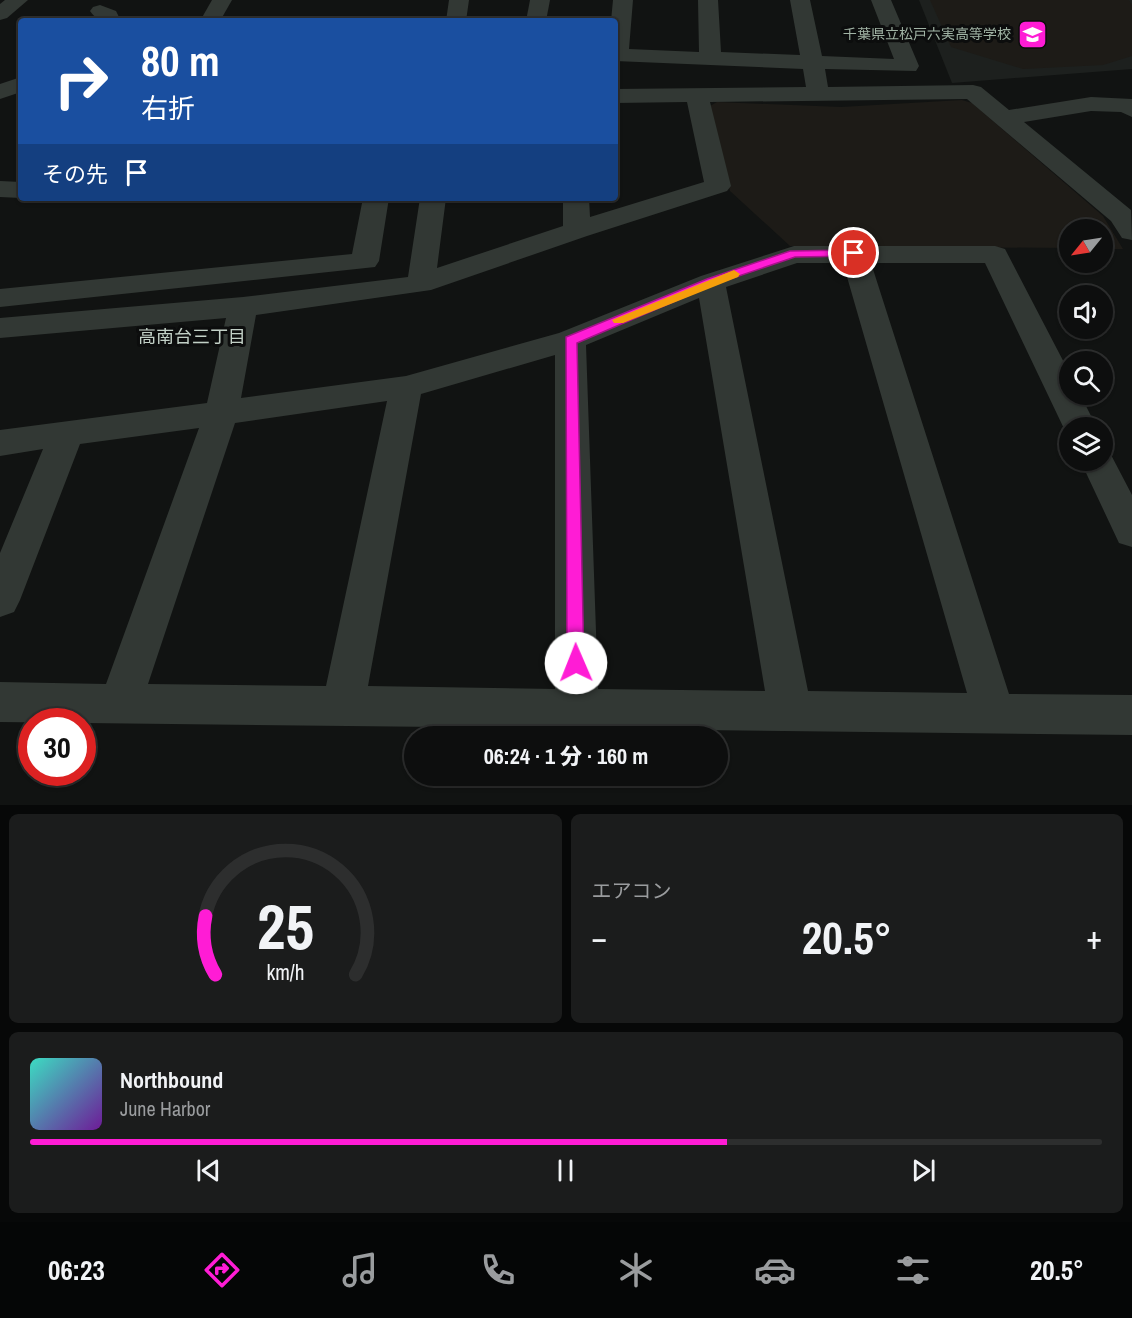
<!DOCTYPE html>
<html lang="ja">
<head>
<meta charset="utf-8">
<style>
	:root { --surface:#0d0e0e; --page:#1b1c1c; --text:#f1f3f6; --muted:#9a9c9e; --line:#2d2e2e; --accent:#ff1cd5 }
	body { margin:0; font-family:"Archivo Narrow","Noto Sans JP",sans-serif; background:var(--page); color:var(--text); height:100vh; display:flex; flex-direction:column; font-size:22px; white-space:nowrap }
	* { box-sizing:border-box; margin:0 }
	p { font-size:20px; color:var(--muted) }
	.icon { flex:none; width:33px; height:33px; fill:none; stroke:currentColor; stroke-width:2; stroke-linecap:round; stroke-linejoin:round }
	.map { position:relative; height:805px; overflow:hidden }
	.sheet { display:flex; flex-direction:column; gap:9px; padding:9px; background:#070808; flex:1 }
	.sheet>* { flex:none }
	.top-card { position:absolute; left:18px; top:18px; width:600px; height:183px; border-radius:6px; box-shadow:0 2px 4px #0004,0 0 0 2px var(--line); background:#1a4fa0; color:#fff; overflow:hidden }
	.needle { width:39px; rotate:240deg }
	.buttons { position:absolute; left:1059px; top:219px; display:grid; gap:12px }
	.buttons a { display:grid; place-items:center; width:54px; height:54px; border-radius:50%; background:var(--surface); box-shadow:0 2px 4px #0004,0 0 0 2px var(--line); font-size:30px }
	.speed { position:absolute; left:18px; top:708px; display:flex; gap:12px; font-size:30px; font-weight:700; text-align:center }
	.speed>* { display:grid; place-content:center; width:78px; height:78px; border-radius:50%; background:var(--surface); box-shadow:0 2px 4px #0004,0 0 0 2px var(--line); line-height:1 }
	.speed .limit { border:9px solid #d22; background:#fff; color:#111 }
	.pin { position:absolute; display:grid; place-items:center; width:51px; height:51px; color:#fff; margin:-26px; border:3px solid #fff; border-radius:50%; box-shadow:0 2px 6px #0007 }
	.me { position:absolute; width:66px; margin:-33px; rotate:359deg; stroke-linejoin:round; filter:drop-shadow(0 0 4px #0008) }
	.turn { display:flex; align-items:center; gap:21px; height:126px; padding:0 24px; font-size:27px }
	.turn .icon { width:78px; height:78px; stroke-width:2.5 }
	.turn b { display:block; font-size:42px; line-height:51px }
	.then { display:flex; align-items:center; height:57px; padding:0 24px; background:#0003; gap:12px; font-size:22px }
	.big { font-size:45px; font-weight:800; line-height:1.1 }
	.sheet .tile { flex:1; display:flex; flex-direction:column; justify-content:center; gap:9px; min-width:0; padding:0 21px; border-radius:9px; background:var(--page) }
	.sheet .dial { align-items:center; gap:0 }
	.dial svg { height:156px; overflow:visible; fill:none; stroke:var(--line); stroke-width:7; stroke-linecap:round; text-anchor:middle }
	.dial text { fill:var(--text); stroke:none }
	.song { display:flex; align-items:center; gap:18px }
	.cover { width:72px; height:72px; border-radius:9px; background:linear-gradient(135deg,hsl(170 70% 55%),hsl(280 70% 35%)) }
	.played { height:6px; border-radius:3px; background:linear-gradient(90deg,var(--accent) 65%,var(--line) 65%) }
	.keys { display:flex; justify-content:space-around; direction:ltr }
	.heat { display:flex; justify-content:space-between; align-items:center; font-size:33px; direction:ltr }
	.sheet .tiles { flex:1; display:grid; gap:9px; grid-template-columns:1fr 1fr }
	.tile:last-child { grid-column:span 2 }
	.trip { position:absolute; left:404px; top:726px; width:324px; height:60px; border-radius:30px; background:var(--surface); box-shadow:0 2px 4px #0004,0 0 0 2px var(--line); font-weight:800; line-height:60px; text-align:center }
	.tab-bar { display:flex; height:96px; justify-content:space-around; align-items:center; background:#050606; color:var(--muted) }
	.tab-bar .icon { width:42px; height:42px }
	.tab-bar .selected { color:var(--accent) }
	.tab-bar b { font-size:27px; color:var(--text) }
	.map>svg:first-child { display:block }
	.built { fill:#1d201e }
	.green { fill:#1d1b17 }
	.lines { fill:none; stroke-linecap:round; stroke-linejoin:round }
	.minor { fill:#323834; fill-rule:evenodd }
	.route { fill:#ff1cd5; stroke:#a6128a; stroke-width:1.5 }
	.slow { fill:#f59e0b }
	.labels { text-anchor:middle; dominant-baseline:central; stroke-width:6; stroke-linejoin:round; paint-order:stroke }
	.far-poi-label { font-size:14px; fill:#a1b4a5; stroke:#0c0d0d; text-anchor:end }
	.neighbourhood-label { font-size:18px; fill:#c2d0c6; stroke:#0c0d0d }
</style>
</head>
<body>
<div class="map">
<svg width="1132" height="805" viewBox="0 0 1132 805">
	<rect width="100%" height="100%" fill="#111312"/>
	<polygon class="built" points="919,0 1132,0 1132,69 952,83"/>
	<g class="green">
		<polygon points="930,0 1129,0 1132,5 1132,56 1103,65 1023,69 951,47"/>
		<polygon points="962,100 972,103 1103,216 1123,249 1103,249 1102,230 1070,230 1069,248 790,246 730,191 710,106 717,102 841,107"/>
	</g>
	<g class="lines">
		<g class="minor">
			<polygon points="5,0 28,0 7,18 0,20 0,4"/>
			<polygon points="212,0 232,0 220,21 200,21"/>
			<polygon points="449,0 469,0 466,21 446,21"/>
			<polygon points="530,0 550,0 546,21 526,21"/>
			<path d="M 613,0 L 633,0 L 629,49 L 699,52 L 698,0 L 718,0 L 721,52 L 800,55 L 790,0 L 810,0 L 822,56 L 894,59 L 871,0 L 891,0 L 919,66 L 916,71 L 825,69 L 828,87 L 973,85 L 981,87 L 1009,110 L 1091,97 L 1132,99 L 1132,117 L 1121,112 L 1091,111 L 1024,122 L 1131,210 L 1132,240 L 1122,238 L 1111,221 L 967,99 L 710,102 L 731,186 L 727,191 L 587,236 L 431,290 L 256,315 L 241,398 L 406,376 L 559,333 L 701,276 L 794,246 L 995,246 L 1005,249 L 1070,374 L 1070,394 L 1080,394 L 1097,428 L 1070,428 L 1068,437 L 985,263 L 871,263 L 1009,694 L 1132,695 L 1132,735 L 0,722 L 0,682 L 106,684 L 199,428 L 80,444 L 20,600 L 14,612 L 0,617 L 0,553 L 43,449 L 0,456 L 0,430 L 207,403 L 226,318 L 0,338 L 0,318 L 243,297 L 408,277 L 420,198 L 446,198 L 437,268 L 563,226 L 563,198 L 589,198 L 590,217 L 704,182 L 687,102 L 615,103 L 615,89 L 806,87 L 803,69 L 615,61 L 615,21 L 611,21 ZM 797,263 L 843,263 L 967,693 L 808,691 L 726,287 ZM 699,298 L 765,691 L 598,689 L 586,345 ZM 555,355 L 555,689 L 368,686 L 421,394 ZM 387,401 L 326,686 L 148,684 L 235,423 Z"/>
			<path d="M 100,5 L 116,11 L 121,21 C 108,21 98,23 90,11 L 93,7 Z"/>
			<polygon points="21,77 21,92 0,99 0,84"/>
			<polygon points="0,181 21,182 21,198 0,197"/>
			<polygon points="363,198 389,198 379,261 375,267 0,307 0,289 352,254"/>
			<polygon points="1102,449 1109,451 1132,495 1132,547 1119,543 1080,460 1102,460"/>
		</g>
	</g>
	<polygon class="route" points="854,250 860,253 858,256 795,257 715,284 577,343 584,663 582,668 576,671 570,668 567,663 566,337 707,279 790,251"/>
	<polygon class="slow" points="734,270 740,274 738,277 623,323 614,323 612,320"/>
	<defs>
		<symbol id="school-square" viewBox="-11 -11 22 22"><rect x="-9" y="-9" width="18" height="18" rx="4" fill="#ff1cd5" stroke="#0c0d0d"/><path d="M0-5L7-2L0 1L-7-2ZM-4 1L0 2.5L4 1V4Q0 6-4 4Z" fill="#fff"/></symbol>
	</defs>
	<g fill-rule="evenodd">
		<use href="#school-square" x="1016" y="18" width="33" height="33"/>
	</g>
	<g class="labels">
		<g class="far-poi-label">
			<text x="1011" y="34">千葉県立松戸六実高等学校</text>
		</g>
		<g class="neighbourhood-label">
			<text x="192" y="336">高南台三丁目</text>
		</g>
	</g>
</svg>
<div class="buttons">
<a><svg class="needle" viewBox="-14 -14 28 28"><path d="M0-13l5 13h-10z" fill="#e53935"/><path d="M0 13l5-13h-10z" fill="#9a9c9e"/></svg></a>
<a><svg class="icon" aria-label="sound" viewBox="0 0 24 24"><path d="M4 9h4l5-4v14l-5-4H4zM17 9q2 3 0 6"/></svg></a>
<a><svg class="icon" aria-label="search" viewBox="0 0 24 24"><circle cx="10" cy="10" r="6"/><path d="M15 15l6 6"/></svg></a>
<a><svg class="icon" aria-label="layers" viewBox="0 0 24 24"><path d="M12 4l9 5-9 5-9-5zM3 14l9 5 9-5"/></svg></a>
</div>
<div class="speed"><div class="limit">30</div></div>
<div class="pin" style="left:854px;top:253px;background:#d93025"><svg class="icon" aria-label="arrive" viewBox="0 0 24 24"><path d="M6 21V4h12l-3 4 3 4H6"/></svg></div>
<svg class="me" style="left:576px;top:663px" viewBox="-20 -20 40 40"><circle r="19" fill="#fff"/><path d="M0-13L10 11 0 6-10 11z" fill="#ff1cd5"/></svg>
<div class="trip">06:24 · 1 分 · 160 m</div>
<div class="top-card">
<div class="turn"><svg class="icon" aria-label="right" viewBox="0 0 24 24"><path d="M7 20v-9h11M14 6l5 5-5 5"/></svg><div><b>80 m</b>右折</div></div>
<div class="then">その先<svg class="icon" aria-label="arrive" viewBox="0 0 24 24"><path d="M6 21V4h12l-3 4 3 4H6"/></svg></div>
</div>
</div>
<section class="sheet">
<div class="tiles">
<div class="tile dial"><svg viewBox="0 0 100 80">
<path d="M14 69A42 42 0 1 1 86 69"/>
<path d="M14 69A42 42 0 0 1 9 39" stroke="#ff1cd5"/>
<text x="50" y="56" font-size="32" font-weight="700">25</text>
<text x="50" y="72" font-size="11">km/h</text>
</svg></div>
<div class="tile"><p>エアコン</p>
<div class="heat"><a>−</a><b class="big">20.5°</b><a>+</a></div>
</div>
<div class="tile">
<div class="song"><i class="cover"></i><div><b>Northbound</b><p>June Harbor</p></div></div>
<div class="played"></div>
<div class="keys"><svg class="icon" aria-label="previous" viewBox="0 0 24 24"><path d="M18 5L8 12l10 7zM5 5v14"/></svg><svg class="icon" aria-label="pause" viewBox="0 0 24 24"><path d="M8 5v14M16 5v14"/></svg><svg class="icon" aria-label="next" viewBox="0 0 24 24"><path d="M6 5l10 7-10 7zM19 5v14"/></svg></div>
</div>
</div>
</section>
<nav class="tab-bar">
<b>06:23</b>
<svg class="icon selected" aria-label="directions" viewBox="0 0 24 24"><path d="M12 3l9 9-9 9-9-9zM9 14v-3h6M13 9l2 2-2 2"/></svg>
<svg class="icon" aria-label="music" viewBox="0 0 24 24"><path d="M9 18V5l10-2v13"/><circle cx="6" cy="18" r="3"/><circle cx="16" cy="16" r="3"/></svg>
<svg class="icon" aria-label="phone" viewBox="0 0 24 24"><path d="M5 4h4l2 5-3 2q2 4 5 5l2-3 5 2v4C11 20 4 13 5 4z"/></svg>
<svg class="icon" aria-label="climate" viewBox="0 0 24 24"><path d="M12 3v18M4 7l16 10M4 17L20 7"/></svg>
<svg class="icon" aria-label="car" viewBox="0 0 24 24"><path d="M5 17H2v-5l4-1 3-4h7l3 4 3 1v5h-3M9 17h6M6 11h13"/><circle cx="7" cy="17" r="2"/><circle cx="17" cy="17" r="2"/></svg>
<svg class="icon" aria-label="filters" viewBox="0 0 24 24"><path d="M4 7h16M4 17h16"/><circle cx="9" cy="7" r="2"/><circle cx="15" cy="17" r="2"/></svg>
<b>20.5°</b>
</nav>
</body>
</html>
